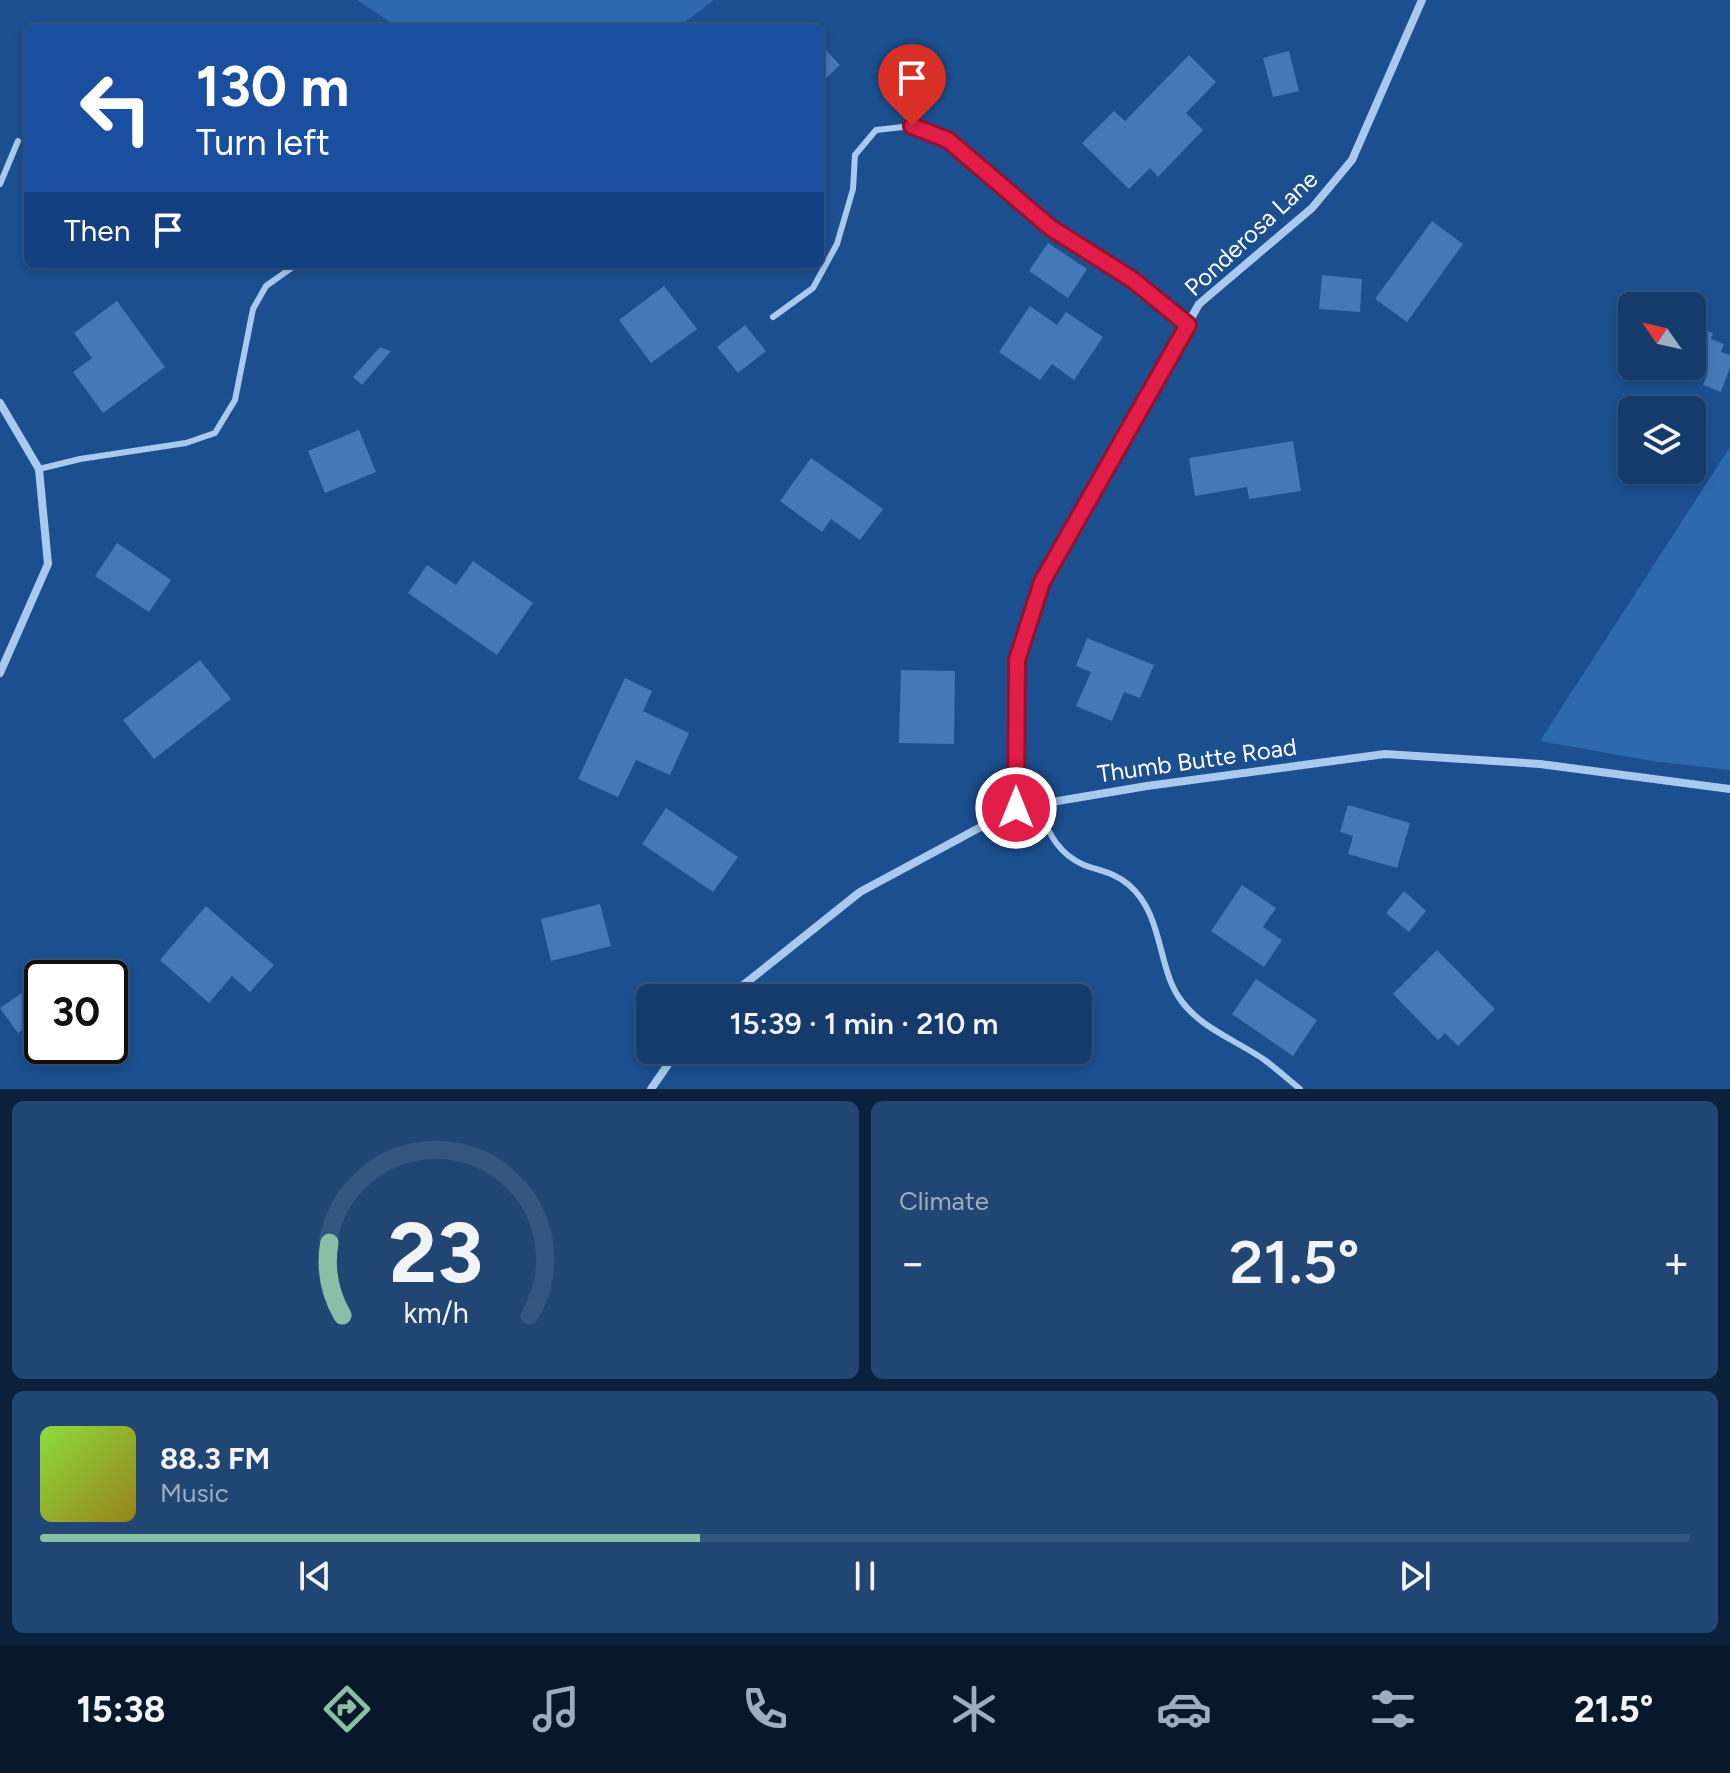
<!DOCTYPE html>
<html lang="en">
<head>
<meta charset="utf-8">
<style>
	:root { --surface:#143b6b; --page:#214673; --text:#f1f3f6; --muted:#9dadc1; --line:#33557e; --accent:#8abfa5 }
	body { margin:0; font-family:Figtree,sans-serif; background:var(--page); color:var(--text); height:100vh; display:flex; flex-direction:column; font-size:30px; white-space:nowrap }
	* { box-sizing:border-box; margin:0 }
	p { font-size:26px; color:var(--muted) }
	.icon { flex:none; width:44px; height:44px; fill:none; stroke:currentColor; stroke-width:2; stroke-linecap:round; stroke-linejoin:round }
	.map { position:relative; height:1089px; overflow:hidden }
	.panel { display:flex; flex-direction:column; gap:12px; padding:12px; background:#0b203b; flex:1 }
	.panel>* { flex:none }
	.hud { position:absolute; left:24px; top:24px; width:800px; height:244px; border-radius:12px; box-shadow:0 4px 12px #0003,0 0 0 2px var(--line); background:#1a4fa0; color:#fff; overflow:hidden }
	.needle { width:52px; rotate:304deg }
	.controls { position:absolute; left:1618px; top:292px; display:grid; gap:16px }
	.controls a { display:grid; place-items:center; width:88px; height:88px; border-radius:12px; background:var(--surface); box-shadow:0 4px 12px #0003,0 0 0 2px var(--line); font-size:40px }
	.speed { position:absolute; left:24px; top:960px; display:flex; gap:16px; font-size:40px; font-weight:700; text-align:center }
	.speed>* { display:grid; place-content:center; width:104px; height:104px; border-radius:50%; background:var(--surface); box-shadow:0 4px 12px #0003,0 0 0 2px var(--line); line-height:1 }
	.speed .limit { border:4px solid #111; border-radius:12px; background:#fff; color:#111 }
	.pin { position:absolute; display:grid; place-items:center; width:68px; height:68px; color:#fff; margin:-82px -34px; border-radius:50% 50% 50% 0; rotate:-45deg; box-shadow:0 0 8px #0007 }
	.pin .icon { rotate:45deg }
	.me { position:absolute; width:88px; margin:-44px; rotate:0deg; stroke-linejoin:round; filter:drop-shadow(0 0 6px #0008) }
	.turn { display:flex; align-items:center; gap:28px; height:168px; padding:0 40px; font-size:36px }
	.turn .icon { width:104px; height:104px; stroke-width:2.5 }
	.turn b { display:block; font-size:56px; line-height:68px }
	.then { display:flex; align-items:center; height:76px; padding:0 40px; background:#0003; gap:16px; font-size:30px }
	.big { font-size:60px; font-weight:600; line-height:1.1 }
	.panel .card { flex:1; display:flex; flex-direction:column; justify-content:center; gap:12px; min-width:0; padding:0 28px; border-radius:12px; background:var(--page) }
	.panel .dial { align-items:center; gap:0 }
	.dial svg { height:208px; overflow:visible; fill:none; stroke:var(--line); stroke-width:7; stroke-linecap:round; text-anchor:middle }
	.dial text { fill:var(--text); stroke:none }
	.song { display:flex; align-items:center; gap:24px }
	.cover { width:96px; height:96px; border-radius:12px; background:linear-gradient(135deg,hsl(90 70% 55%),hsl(50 70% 35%)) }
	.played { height:8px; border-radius:4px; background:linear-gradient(90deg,var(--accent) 40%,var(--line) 40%) }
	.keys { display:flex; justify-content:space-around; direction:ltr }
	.heat { display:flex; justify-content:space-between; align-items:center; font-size:44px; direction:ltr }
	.panel .tiles { flex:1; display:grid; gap:12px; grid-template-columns:1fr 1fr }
	.card:last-child { grid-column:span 2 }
	.trip { position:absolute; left:636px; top:984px; width:456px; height:80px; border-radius:12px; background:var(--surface); box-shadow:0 4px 12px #0003,0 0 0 2px var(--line); font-weight:600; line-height:80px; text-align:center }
	.tab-bar { display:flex; height:128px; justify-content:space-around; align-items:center; background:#08182b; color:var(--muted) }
	.tab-bar .icon { width:56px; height:56px }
	.tab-bar .selected { color:var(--accent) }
	.tab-bar b { font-size:36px; color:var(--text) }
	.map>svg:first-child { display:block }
	.green { fill:#2e69ad }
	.building { fill:#4478b7 }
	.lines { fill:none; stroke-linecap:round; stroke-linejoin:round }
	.lane { stroke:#a9c9ee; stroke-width:6 }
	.street { stroke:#a9c9ee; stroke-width:8 }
	.route-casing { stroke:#92132f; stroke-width:20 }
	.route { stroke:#e11d48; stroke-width:14 }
	.labels { text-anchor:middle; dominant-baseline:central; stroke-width:8; stroke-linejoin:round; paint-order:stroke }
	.street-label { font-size:24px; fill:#fff; stroke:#1b4f8f }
</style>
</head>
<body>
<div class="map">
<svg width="1730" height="1089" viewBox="0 0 1730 1089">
	<rect width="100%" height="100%" fill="#1b4f8f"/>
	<g class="green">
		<polygon points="357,0 714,0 677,28 399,28"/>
		<polygon points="1730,447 1730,770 1652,761 1540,741"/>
	</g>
	<g class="building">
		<polygon points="820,44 840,65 820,84"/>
		<polygon points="1289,51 1299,91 1273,97 1263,58"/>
		<polygon points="1189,55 1216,82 1186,113 1203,130 1158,177 1150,168 1129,189 1082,143 1114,111 1125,121"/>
		<polygon points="1432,221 1463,244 1407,322 1375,299"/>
		<polygon points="1048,243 1087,269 1068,298 1029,271"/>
		<polygon points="1322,275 1362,279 1360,312 1319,309"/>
		<polygon points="664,286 697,329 651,363 619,320"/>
		<polygon points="117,301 165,367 103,413 73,372 92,358 74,333"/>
		<polygon points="1030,306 1057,325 1066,312 1103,337 1074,380 1052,364 1040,380 999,352"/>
		<polygon points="745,325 766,351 738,373 717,347"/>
		<polygon points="1699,328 1713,333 1711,339 1724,344 1721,352 1730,355 1730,367 1721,392 1703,385 1708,372 1698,369 1705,349 1693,345"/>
		<polygon points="380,347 391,351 362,385 353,377"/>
		<polygon points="359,430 376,472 325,493 308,451"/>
		<polygon points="1293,441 1301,491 1249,499 1247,487 1195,496 1189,458"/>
		<polygon points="811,458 883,509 860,540 831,519 822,532 780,501"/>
		<polygon points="117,543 171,580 149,612 95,576"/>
		<polygon points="473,561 533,603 497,655 408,593 427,565 456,585"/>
		<polygon points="1087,638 1154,665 1140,698 1124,692 1112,721 1076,706 1091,672 1076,666"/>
		<polygon points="200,660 231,699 154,759 123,720"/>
		<polygon points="901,670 955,671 954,744 899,743"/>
		<polygon points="625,678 652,691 643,711 689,733 670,775 636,760 618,797 578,779"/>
		<polygon points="1348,805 1410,823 1397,868 1348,854 1353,836 1340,832"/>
		<polygon points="666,808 738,857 713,892 642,844"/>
		<polygon points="1242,885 1276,908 1263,927 1282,940 1264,967 1211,931"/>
		<polygon points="1404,891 1426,911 1409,932 1386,913"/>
		<polygon points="600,904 611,946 551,961 541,919"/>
		<polygon points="206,906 274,965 250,992 232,976 209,1003 160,960"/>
		<polygon points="1437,950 1495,1009 1458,1046 1445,1033 1438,1040 1393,994"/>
		<polygon points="1256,979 1317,1020 1293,1056 1232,1014"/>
		<polygon points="22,993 39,1018 18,1033 0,1008"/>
	</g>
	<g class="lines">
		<g class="lane">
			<polyline points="0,184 18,141"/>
			<polyline points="773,317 813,288 837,244 853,189 855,155 876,130 912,126 948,140 1051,228 1133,280 1188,325"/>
			<polyline points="39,469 80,459 186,443 215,433 235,400 253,309 266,286 297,264"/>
			<path d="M 1036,804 C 1048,830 1056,853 1084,865 C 1100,871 1116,873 1129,885 C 1162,913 1158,965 1178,996 C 1198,1028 1237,1040 1266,1061 C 1278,1070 1289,1080 1300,1089"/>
		</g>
		<g class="street">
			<polyline points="0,403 39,469 48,564 0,673"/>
			<polyline points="1016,808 1017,660 1042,582 1199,304 1312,208 1352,160 1422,0"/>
			<polyline points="727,998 860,892 1016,808 1147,786 1385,754 1540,764 1730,789"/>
			<polyline points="651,1089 678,1050"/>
		</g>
	</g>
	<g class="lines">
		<defs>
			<polyline id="route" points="912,126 948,140 1051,228 1133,280 1188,325 1042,582 1017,660 1016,808"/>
		</defs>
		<use href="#route" class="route-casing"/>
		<use href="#route" class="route"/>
	</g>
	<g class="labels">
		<g class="street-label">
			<text transform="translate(1251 233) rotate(-43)">Ponderosa Lane</text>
			<text transform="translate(1197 760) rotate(-8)">Thumb Butte Road</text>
		</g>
	</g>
</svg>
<div class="controls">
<a><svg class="needle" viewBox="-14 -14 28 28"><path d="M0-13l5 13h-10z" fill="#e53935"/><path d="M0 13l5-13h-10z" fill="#9dadc1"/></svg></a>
<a><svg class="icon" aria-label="layers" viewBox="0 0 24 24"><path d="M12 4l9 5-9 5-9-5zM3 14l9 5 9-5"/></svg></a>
</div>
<div class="speed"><div class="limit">30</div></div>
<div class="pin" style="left:912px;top:126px;background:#d93025"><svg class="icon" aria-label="arrive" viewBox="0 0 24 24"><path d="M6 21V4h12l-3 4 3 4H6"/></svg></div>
<svg class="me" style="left:1016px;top:808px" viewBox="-20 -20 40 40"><circle r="17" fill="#e11d48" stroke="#fff" stroke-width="3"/><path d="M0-11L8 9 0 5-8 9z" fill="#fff"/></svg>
<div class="trip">15:39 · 1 min · 210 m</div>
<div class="hud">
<div class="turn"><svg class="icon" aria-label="left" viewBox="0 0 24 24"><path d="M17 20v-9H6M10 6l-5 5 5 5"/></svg><div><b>130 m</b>Turn left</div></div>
<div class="then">Then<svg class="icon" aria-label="arrive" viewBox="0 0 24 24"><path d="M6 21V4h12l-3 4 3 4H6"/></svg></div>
</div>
</div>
<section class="panel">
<div class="tiles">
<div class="card dial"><svg viewBox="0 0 100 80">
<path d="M14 69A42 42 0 1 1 86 69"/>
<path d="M14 69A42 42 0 0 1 9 41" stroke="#8abfa5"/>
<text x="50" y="56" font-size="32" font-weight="700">23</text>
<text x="50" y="72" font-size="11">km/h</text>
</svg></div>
<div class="card"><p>Climate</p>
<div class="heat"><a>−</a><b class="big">21.5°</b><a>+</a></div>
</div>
<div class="card">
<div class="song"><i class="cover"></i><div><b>88.3 FM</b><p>Music</p></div></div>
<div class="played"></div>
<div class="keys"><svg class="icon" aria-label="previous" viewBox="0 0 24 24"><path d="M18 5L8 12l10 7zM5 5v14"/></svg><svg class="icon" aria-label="pause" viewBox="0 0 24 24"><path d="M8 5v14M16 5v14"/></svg><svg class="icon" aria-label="next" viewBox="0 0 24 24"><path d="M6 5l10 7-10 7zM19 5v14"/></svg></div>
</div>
</div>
</section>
<nav class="tab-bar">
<b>15:38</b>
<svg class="icon selected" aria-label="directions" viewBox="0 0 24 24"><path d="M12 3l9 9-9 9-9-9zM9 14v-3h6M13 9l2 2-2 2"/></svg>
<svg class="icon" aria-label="music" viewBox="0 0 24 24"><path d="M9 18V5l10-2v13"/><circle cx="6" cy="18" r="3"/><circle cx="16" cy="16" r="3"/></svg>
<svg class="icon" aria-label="phone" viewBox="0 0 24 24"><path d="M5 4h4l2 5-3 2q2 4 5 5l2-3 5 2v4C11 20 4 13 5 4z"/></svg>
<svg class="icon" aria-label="climate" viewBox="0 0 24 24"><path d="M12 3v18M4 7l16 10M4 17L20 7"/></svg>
<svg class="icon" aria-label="car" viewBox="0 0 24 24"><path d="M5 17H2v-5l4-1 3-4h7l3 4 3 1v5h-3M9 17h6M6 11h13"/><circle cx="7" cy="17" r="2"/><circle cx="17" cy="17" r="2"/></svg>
<svg class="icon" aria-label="filters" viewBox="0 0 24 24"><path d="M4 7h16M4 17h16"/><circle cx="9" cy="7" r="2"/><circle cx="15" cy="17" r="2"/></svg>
<b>21.5°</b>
</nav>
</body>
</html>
